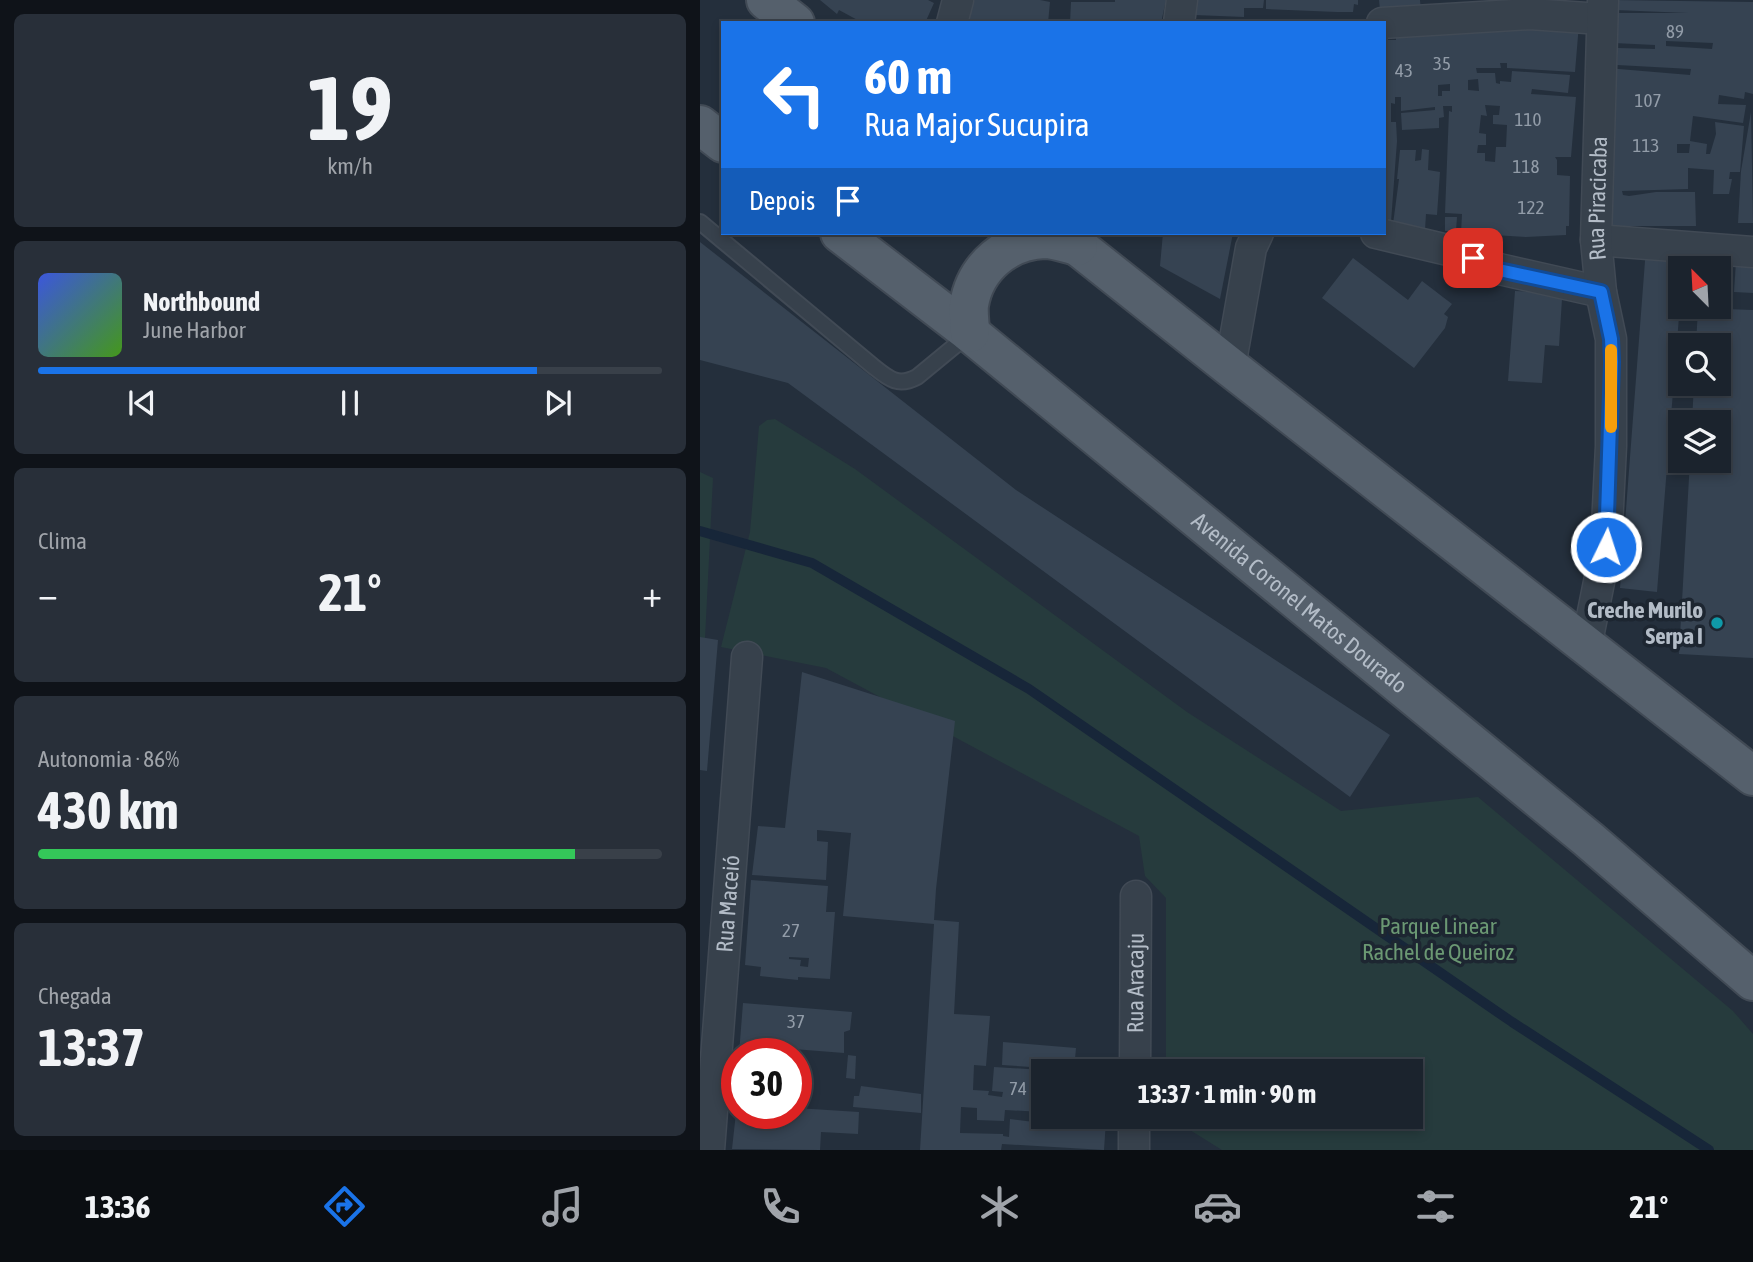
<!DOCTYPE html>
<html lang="pt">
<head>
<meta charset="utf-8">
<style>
	:root { --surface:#1b232d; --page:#282f39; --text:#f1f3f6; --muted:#a0a4aa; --line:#394049; --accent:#1a73e8 }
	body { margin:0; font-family:"Asap Condensed",sans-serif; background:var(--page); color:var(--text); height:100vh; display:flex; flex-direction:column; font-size:26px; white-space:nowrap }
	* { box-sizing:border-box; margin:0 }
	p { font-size:23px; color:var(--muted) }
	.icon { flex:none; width:38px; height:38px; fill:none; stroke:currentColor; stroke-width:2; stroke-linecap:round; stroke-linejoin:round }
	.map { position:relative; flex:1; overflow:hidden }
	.panel { display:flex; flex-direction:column; gap:14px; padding:14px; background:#0f1319; width:700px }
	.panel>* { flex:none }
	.top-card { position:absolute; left:21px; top:21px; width:665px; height:214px; border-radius:0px; box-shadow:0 4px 10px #0003,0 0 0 2px var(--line); background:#1a73e8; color:#fff; overflow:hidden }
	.needle { width:46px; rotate:336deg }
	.tools { position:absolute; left:968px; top:256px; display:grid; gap:14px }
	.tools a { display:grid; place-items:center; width:63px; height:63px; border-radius:0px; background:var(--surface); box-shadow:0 4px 10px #0003,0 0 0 2px var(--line); font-size:35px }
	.speed { position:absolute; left:21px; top:1038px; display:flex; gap:14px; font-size:35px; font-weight:700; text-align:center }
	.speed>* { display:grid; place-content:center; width:91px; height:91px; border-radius:50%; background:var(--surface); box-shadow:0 4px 10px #0003,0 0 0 2px var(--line); line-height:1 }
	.speed .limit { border:10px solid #d22; background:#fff; color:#111 }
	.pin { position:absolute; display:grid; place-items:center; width:60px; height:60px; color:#fff; margin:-30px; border-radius:14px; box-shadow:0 4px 10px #0006 }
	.me { position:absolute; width:77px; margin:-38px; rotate:4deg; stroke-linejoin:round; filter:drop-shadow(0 0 5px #0008) }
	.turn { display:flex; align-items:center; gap:24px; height:147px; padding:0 28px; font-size:32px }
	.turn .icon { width:91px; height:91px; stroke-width:2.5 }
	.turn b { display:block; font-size:49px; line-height:60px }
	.then { display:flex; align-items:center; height:66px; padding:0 28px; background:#0003; gap:14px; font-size:26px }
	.big { font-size:52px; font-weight:700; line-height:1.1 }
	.panel .tile { flex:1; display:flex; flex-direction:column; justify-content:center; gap:10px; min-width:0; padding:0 24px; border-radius:10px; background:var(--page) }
	.panel .dial { align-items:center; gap:0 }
	.dial b { font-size:91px; line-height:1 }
	.song { display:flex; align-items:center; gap:21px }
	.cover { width:84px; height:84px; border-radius:10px; background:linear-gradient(135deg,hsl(230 70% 55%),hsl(100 70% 35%)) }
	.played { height:7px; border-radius:4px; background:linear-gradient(90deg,var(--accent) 80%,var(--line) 80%) }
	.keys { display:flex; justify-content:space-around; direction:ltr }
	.heat { display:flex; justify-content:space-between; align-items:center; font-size:38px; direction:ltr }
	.charge { height:10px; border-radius:5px; background:linear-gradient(90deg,#34c759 86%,var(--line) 0) }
	.trip { position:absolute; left:331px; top:1059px; width:392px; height:70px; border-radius:0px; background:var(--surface); box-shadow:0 4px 10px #0003,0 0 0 2px var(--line); font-weight:700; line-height:70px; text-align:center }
	.tab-bar { display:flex; height:112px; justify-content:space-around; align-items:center; background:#0b0e12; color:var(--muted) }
	.tab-bar .icon { width:49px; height:49px }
	.tab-bar .selected { color:var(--accent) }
	.tab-bar b { font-size:32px; color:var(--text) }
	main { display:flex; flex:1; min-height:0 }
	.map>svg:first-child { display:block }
	.green { fill:#263b3d }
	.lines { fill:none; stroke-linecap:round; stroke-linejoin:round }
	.stream { stroke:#172639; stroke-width:10 }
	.building { fill:#364352; fill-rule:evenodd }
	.service-casing { stroke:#414a55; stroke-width:18 }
	.minor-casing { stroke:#414a55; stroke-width:33 }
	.primary-casing { stroke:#414a55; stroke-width:42 }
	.service { stroke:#37414c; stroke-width:14 }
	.minor { stroke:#37414c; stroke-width:30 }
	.primary { stroke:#55606c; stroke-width:38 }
	.route-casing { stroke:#114b97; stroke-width:18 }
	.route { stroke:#1a73e8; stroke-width:12 }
	.slow { stroke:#f59e0b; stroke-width:12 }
	.culture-dot { fill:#0f9aa8; stroke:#1d2631; stroke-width:2.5 }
	.labels { text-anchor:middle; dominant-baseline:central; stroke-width:7; stroke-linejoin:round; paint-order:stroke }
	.number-label { font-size:19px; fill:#929ca8 }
	.street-label { font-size:23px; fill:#b3bcc7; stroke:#1d2631 }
	.poi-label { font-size:23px; font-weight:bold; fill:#b3bcc7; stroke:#1d2631; text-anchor:end }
	.park-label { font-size:23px; fill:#6b9873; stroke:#1d2631 }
</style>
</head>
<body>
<main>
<section class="panel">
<div class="tile dial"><b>19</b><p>km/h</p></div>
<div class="tile">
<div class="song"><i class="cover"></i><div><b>Northbound</b><p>June Harbor</p></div></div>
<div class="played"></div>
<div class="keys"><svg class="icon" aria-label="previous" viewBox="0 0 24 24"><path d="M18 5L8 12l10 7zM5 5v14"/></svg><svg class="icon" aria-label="pause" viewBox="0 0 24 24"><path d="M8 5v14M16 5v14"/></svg><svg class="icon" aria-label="next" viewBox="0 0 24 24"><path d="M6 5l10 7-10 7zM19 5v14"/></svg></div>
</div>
<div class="tile"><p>Clima</p>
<div class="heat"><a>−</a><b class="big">21°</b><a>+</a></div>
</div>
<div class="tile"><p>Autonomia · 86%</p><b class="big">430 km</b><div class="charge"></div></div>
<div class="tile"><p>Chegada</p><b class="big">13:37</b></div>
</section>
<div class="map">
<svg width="1053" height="1150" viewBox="0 0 1053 1150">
	<rect width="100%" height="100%" fill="#242f3c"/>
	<g class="green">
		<polygon points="75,419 155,469 487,712 641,811 778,797 1033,1011 1053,1034 1053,1150 522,1150 469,1117 710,1116 710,1071 466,1071 466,898 445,876 439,836 126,668 21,647 50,532 59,426 67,420"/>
		<polygon points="0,472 13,478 5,639 0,637"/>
	</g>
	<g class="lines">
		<polyline class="stream" points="0,531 112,563 329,689 812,1022 1009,1150"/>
	</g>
	<g class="building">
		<polygon points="120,0 228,0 234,3 225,23 163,23 139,10 137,14"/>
		<polygon points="272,0 340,0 350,2 348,23 266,23"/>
		<polygon points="415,0 466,0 461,23 370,23 371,2 415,2"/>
		<polygon points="495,0 564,0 563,8 544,8 544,17 494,15"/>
		<polygon points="566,0 658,0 658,5 654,4 653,12 637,12 566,9"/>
		<polygon points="679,0 720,0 721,11 680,10"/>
		<path d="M 911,0 L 1053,2 L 1053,94 L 1045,92 L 1044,99 L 1019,95 L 1018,104 L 1046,105 L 1043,123 L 993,116 L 990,141 L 1007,144 L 1006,154 L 1010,154 L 1016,134 L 1015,122 L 1044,126 L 1040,172 L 1030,172 L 1029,179 L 1032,179 L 1029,194 L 1013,194 L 1014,170 L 988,168 L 988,189 L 922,191 L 923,195 L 929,196 L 956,192 L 995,192 L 996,226 L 911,226 L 907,68 L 990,75 L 991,69 L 917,65 L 918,48 L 955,49 L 955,45 L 914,43 L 914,13 L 988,13 L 915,10 ZM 966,41 L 1013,43 L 1012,49 L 966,46 ZM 977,144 L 990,144 L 989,153 L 977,153 Z"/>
		<path d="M 879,24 L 875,72 L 807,68 L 807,63 L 800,63 L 801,68 L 776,68 L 777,73 L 795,73 L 796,83 L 800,84 L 800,81 L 811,82 L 812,71 L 870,75 L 868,93 L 832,89 L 831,94 L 876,97 L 871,157 L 855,157 L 857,160 L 857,175 L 870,176 L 869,226 L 866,226 L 866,235 L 826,237 L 761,233 L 762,214 L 745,213 L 749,111 L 752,112 L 752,106 L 743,106 L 744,117 L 739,118 L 739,128 L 702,130 L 701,113 L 735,110 L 735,107 L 701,111 L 701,97 L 695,97 L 695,104 L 691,103 L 691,122 L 696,122 L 697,141 L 691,222 L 684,221 L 684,40 L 696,40 L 696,32 ZM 778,79 L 779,91 L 768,90 L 768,80 ZM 750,84 L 750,91 L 742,91 L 742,96 L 738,96 L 738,85 ZM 785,105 L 800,106 L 799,115 L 793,115 L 793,124 L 807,125 L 806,147 L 796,147 L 795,162 L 785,161 L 785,153 L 777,153 L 778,145 L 786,145 L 786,134 L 779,133 L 781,115 L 787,116 Z"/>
		<polygon points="1051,112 1053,223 1038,223 1041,171"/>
		<polygon points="722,149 729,150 728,170 740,172 737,215 726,214 725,230 693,224 699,179 697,179 700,150 716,150 715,161 721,160"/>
		<polygon points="745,217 757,217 756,231 745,231"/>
		<polygon points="463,233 533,233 520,299 460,266"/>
		<polygon points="0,242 316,490 690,735 650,797 88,383 0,360"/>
		<polygon points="946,248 1009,253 1008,268 980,268 980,304 957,592 920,588"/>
		<polygon points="653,258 708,300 722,281 752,304 744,314 748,317 745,328 714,368 622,298"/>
		<polygon points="1036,261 1053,262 1053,293 1034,292"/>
		<polygon points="815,291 856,293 862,299 859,346 845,345 842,383 808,381"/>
		<polygon points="998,308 1053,310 1053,658 979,654 990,460 1018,460 1018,422 992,422 994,383 1018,383 1018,345 996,345"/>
		<polygon points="0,637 18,640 7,771 0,770"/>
		<polygon points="102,672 255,721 236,889 234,920 259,922 254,1014 290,1016 286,1066 274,1065 273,1090 289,1091 288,1095 302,1097 303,1092 292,1091 294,1067 343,1070 343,1112 305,1110 304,1121 277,1120 277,1108 261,1107 260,1133 303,1134 303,1136 309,1137 310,1119 334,1122 334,1115 405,1121 406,1121 404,1150 302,1144 301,1150 220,1150 234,924 143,916 151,833 117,830 117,841 128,842 126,880 52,875 58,826 85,828"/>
		<path d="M 51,880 L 128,886 L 126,912 L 135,912 L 130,979 L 98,977 L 98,980 L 60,976 L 61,967 L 45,965 ZM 89,957 L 109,958 L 108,967 L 100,966 L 101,960 L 89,959 Z"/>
		<polygon points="43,1003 152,1012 150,1030 144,1032 144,1053 81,1048 80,1054 39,1054"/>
		<polygon points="303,1042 376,1048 374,1070 302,1065"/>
		<polygon points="148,1055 156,1056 155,1079 146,1078"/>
		<polygon points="161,1086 221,1094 221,1113 153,1107 154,1096 159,1096"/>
		<polygon points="96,1108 159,1112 158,1134 121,1132 120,1150 32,1149 36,1113 96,1113"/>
	</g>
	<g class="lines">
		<defs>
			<path id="service" d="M 0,222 L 174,367 C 189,379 198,387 217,377 L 268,335"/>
			<g id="minor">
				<polyline points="252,23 258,0"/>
				<polyline points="479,23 482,0"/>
				<polyline points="682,23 830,14 901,19"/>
				<polyline points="676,233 752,251 799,269 901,292"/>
				<polyline points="896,240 1053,252"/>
				<polyline points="530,367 551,248 558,233"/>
				<path id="s1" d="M 886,647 L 906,547 L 911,446 L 911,339 L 901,292 L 896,240 L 903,0"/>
				<path id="s2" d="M 435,1071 L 436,896"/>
				<path id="s3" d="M 9,1150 L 47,657"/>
				<polyline points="434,1150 434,1116"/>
			</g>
			<g id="primary">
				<polyline points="66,0 95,23"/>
				<polyline points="0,125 23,143"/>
				<path id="s4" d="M 140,233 L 270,333 L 888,839 L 1053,981"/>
				<polyline points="361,233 530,367 1053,776"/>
				<path d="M 270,333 C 270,324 268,314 269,305 C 275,267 307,240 345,239 C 355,239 368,244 378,246"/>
			</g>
		</defs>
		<use href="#service" class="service-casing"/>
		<use href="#minor" class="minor-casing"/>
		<use href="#primary" class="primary-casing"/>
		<use href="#service" class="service"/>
		<use href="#minor" class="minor"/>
		<use href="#primary" class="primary"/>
	</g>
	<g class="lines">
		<defs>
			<polyline id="route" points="773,258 799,270 901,292 911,339 912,362 906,547"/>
		</defs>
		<use href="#route" class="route-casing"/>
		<use href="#route" class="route"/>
		<polyline class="slow" points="911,427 911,350"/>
	</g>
	<circle class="culture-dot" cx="1017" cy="623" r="7"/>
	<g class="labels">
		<g class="number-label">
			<text x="975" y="31">89</text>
			<text x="742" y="63">35</text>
			<text x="704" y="70">43</text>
			<text x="948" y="100">107</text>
			<text x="828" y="119">110</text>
			<text x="946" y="145">113</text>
			<text x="826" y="166">118</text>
			<text x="831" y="207">122</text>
			<text x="91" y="930">27</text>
			<text x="96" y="1021">37</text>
			<text x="318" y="1088">74</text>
		</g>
		<g class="street-label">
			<text stroke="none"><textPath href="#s1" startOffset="452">Rua Piracicaba</textPath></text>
			<text stroke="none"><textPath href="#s4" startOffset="590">Avenida Coronel Matos Dourado</textPath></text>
			<text stroke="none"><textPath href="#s3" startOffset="247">Rua Maceió</textPath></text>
			<text stroke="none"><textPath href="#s2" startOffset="88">Rua Aracaju</textPath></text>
		</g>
		<g class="poi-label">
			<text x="1003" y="610">Creche Murilo<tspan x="1003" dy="26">Serpa I</tspan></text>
		</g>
		<g class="park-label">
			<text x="738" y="926">Parque Linear<tspan x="738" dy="26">Rachel de Queiroz</tspan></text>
		</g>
	</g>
</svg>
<div class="tools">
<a><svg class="needle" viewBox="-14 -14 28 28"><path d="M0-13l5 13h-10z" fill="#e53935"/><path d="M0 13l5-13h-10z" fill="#a0a4aa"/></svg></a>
<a><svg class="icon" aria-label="search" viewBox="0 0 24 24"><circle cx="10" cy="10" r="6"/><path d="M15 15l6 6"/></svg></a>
<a><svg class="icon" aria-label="layers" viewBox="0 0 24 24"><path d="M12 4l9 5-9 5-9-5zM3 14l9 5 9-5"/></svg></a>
</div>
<div class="speed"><div class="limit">30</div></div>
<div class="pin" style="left:773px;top:258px;background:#d93025"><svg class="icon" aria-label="arrive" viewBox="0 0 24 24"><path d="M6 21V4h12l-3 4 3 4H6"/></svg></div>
<svg class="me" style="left:906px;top:547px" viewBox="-20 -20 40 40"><circle r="17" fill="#1a73e8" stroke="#fff" stroke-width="3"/><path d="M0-11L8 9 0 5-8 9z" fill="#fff"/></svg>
<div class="trip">13:37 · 1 min · 90 m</div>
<div class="top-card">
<div class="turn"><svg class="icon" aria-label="left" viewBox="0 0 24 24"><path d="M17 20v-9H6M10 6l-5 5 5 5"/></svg><div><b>60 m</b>Rua Major Sucupira</div></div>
<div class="then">Depois<svg class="icon" aria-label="arrive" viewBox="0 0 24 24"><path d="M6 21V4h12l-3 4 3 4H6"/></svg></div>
</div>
</div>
</main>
<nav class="tab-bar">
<b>13:36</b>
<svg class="icon selected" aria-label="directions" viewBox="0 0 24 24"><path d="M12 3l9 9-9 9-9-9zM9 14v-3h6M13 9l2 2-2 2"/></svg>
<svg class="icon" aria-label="music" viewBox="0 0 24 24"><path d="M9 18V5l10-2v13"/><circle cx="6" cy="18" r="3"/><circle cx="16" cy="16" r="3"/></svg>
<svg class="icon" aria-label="phone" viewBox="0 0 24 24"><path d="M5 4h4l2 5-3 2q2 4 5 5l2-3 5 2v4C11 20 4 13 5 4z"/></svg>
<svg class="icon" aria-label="climate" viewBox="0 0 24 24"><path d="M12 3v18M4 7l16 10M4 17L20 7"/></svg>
<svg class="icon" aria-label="car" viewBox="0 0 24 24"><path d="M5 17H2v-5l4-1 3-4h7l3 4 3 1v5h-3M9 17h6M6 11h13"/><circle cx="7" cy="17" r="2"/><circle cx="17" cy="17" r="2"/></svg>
<svg class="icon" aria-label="filters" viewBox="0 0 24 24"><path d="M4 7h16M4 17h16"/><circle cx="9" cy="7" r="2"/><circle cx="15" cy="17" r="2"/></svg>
<b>21°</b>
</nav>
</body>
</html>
